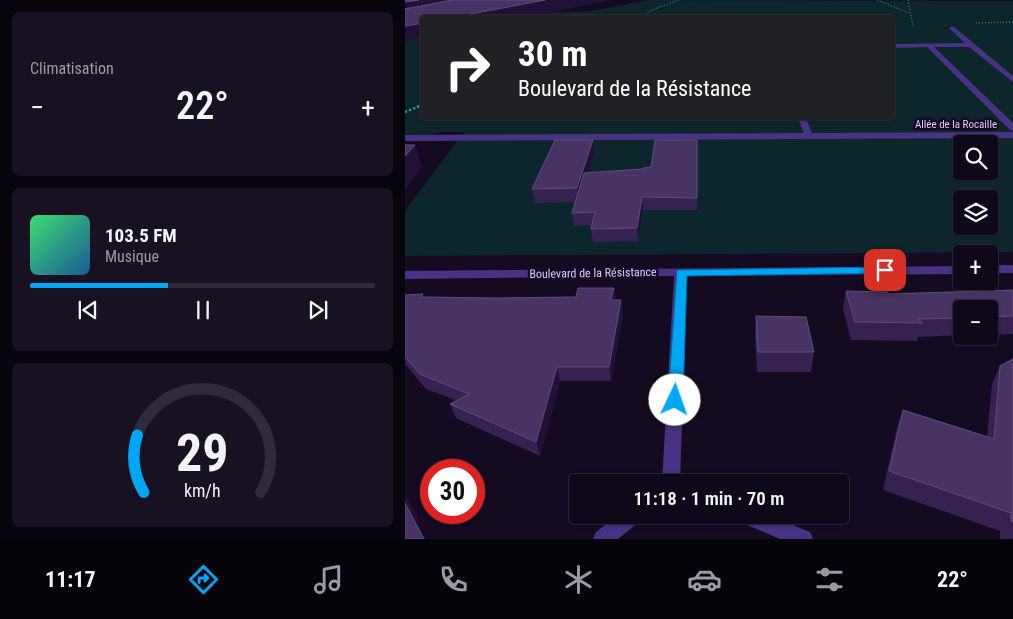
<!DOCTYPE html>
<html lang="fr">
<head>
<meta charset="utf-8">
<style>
	:root { --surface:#0f0819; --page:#181122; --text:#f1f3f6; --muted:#9b9aa2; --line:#2f2938; --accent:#00a6f6 }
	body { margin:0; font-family:"Roboto Condensed",sans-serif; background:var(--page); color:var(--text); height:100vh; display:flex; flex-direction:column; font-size:19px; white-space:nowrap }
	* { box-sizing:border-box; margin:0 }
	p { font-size:16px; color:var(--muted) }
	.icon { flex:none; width:28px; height:28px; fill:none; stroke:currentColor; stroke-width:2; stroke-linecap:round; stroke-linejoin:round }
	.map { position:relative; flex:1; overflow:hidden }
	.details { display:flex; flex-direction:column; gap:12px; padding:12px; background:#08040e; width:405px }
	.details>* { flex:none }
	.banner { position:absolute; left:15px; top:15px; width:475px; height:105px; border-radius:5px; box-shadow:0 1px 4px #0004,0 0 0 1px var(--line); background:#202124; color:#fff; overflow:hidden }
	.buttons { position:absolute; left:548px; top:135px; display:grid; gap:10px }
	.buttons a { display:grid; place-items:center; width:45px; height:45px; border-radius:5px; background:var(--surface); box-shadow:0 1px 4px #0004,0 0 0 1px var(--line); font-size:25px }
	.speed { position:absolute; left:15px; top:459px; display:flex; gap:10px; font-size:25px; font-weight:700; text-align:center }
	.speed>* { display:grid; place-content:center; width:65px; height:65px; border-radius:50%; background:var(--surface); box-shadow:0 1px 4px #0004,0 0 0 1px var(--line); line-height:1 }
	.speed .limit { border:8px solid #d22; background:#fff; color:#111 }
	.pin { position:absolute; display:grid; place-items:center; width:42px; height:42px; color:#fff; margin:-21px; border-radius:10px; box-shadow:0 2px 8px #0006 }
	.me { position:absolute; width:55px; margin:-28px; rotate:3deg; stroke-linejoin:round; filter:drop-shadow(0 0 4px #0008) }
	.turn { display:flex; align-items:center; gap:18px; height:105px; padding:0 15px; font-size:22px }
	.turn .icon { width:65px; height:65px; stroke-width:2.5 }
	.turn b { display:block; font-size:35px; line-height:42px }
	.big { font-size:38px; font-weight:600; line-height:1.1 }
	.details .widget { flex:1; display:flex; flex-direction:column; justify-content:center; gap:8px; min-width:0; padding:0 18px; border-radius:8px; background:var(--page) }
	.details .dial { align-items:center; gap:0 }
	.dial svg { height:130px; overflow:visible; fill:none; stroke:var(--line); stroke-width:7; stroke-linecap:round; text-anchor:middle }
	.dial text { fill:var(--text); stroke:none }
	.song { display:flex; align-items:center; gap:15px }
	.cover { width:60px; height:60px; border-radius:8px; background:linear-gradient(135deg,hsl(140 70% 55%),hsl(210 70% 35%)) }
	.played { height:5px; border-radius:2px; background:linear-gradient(90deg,var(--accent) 40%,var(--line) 40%) }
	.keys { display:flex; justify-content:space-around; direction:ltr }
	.heat { display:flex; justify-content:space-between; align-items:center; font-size:28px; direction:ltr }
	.trip { position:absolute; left:164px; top:474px; width:280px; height:50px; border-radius:5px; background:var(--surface); box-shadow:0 1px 4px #0004,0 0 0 1px var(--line); font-weight:600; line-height:50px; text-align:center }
	.tabs { display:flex; height:80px; justify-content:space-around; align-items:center; background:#06030a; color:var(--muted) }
	.tabs .icon { width:35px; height:35px }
	.tabs .current { color:var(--accent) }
	.tabs b { font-size:22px; color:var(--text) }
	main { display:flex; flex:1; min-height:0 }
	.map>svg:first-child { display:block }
	.green { fill:#0d262c; fill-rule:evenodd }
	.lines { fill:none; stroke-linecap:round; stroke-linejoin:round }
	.path-far2 { stroke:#23a2bb; stroke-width:1; stroke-dasharray:1 2; stroke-linecap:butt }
	.path-far1 { stroke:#23a2bb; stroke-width:2; stroke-dasharray:1 2; stroke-linecap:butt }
	.path { stroke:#23a2bb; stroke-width:2.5; stroke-dasharray:2 2.5; stroke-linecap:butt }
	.minor { fill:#473284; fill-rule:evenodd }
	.wall { fill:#362251 }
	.shaded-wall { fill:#211136 }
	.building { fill:#483464; stroke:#5f4c7c }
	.route { fill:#00a6f6; stroke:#006ca0 }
	.labels { text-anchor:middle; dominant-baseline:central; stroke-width:5; stroke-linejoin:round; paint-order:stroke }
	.far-street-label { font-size:11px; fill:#ddcbff; stroke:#140b21 }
	.street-label { font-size:12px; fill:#ddcbff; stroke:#140b21 }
</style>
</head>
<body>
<main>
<section class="details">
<div class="widget"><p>Climatisation</p>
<div class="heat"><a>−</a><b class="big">22°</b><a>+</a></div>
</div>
<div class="widget">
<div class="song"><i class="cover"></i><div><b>103.5 FM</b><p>Musique</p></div></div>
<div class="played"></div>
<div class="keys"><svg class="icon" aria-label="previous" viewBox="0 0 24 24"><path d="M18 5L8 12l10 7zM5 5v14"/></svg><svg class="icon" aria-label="pause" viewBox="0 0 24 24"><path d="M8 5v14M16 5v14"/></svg><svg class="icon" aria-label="next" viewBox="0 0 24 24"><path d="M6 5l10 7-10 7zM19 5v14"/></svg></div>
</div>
<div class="widget dial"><svg viewBox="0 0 100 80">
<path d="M14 69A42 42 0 1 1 86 69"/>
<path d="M14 69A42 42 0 0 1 10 34" stroke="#00a6f6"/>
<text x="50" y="56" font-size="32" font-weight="700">29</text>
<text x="50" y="72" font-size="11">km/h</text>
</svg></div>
</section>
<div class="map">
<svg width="608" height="539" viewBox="0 0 608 539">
	<rect width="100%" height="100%" fill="#140b21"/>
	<path class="green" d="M 243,0 L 608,1 L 608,252 L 0,256 L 0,211 L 59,132 L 36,132 L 0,142 L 0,22 L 17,28 L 18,118 L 488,118 L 488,18 L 121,17 L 146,12 L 181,12 ZM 556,144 L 584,144 L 584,171 L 556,171 ZM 556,199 L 584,199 L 584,226 L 556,226 Z"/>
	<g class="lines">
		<g class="path-far2">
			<polyline points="472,0 504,13"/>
			<polyline points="503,0 508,26"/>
			<polyline points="246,18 241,14 244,11 274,0"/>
			<polyline points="571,23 608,22"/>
		</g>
		<polyline class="path-far1" points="12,107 18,105"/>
		<polyline class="path" points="0,112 15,106"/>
		<g class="minor">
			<polygon points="545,27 549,27 608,76 608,82 564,47 529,47 608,123 608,131 605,130 522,47 488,48 488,44 560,43 545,29"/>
			<polygon points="393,118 401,118 407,133 608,132 608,138 0,141 0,135 399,133"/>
			<rect x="584" y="265" width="24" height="8"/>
			<polygon points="556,266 556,274 282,276 275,482 257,482 269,276 0,279 0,271"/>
			<polygon points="213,515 238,515 235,521 213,539 188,539 191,532"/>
			<polygon points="330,515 363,515 405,532 408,539 375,539 333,521"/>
		</g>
	</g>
	<g class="wall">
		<polygon points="431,118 468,118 468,120 433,120"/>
		<polygon points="188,140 190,152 183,173 238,169 246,167 292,140 292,210 238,210 233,241 188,242 186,229 187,225 169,226 167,213 171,202 130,203 127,189"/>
		<polygon points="209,288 211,300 216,300 218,314 206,381 155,381 135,456 51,418 45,404 51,400 21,389 0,364 0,295 19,297 91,298 171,297"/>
		<polygon points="608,290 608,334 584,335 584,309 556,309 556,335 513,337 512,341 446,340 438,309 441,291 483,294"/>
		<polygon points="351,316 409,352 406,372 352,372 350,336"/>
		<polygon points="608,359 608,539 595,539 595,531 478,490 492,428 498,410 582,436 587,384 595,366"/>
	</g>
	<g class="shaded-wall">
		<polygon points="14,0 64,0 0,16 0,2"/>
		<polygon points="140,0 207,0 119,18 45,18"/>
		<polygon points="18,23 18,38 0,41 0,26"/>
		<polygon points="188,140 190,152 174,202 172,188"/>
		<polygon points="10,145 17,167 0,190 0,150"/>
		<polygon points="237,197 238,210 233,241 232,228"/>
		<polygon points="209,288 211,301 206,300"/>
		<polygon points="216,300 218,314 206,381 204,367"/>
		<polygon points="152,367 155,381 135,456 131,442"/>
		<polygon points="0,494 13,518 10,521 20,539 19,539 0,503"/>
	</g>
	<g class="building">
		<polygon points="0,0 14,0 0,2"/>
		<polygon points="47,0 140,0 45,18 18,18 18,23 0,26 0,9"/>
		<polygon points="150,140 188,140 172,188 127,189"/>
		<polygon points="250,140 292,140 292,198 237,197 232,228 186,229 190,212 167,213 179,173 238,169 238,168 246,167"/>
		<polygon points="0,145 10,145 0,156"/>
		<polygon points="173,288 209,288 206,300 216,300 204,367 152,367 131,442 45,404 64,394 15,374 0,357 0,295 18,294 16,297 91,298 171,297"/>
		<polygon points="608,290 608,316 584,317 584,309 556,309 556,318 513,319 518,323 450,322 441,291 483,292 483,294"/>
		<polygon points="351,316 401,317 409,352 353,352"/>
		<polygon points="608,359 608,522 606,521 606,513 484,471 498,410 589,439 595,366"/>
		<polygon points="0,503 19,539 0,539"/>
	</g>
	<polygon class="route" points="480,267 484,268 486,270 484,273 282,276 278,400 276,404 270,405 265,404 263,400 272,270"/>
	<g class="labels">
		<g class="far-street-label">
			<text x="551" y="124">Allée de la Rocaille</text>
		</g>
		<g class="street-label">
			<text transform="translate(188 273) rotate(-1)">Boulevard de la Résistance</text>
		</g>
	</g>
</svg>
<div class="buttons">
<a><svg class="icon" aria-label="search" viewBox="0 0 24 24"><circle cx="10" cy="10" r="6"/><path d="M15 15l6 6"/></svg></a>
<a><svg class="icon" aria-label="layers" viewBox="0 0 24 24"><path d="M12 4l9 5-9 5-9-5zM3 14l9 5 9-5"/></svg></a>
<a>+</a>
<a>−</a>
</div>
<div class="speed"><div class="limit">30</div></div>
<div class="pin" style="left:480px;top:270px;background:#d93025"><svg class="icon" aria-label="arrive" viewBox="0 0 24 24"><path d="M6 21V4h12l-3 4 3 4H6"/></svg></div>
<svg class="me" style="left:270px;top:400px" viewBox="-20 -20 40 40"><circle r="19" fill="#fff"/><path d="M0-13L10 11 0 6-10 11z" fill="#00a6f6"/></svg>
<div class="trip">11:18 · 1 min · 70 m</div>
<div class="banner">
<div class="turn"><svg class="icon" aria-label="right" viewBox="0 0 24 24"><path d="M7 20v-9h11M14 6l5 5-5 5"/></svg><div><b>30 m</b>Boulevard de la Résistance</div></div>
</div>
</div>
</main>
<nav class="tabs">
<b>11:17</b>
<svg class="icon current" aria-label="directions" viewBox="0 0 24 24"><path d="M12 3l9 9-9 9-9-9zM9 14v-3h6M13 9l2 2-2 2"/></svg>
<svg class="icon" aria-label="music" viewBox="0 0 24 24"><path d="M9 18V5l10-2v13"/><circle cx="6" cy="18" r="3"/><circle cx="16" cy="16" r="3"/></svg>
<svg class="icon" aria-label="phone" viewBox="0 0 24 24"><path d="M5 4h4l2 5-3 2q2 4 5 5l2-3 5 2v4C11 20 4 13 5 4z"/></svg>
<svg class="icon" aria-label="climate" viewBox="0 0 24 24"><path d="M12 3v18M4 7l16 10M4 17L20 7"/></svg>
<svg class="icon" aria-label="car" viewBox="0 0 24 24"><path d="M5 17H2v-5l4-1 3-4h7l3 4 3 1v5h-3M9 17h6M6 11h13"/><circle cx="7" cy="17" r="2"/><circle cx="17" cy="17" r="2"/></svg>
<svg class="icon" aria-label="filters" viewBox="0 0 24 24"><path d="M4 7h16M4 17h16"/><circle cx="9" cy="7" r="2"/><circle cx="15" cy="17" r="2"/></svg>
<b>22°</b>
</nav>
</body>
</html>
